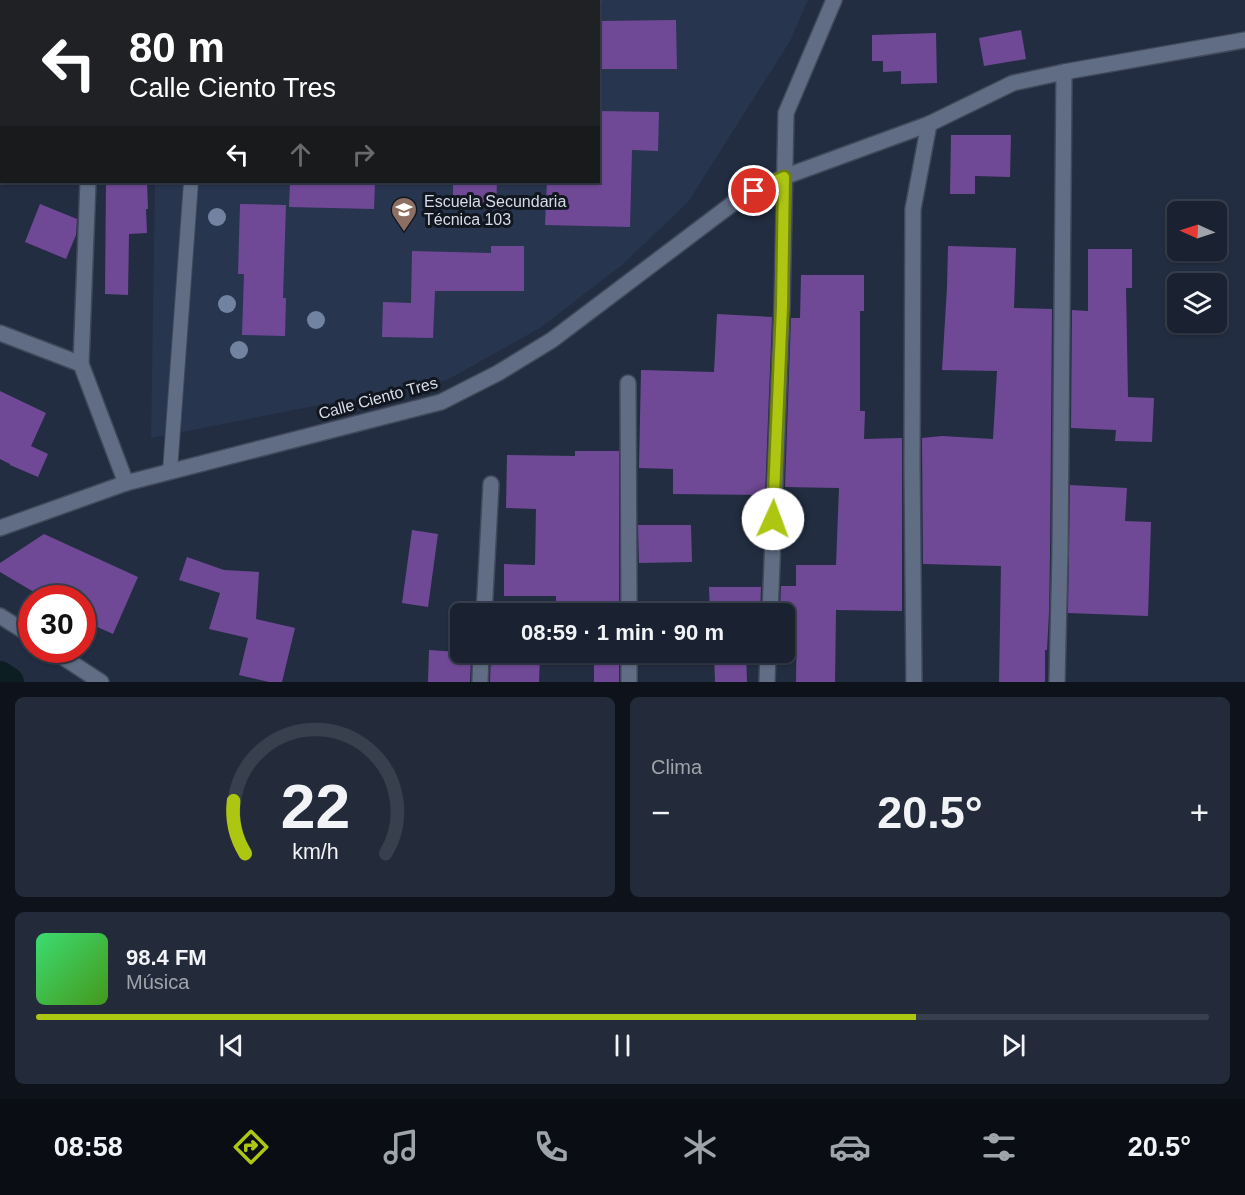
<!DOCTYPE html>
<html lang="es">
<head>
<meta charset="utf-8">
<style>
	:root { --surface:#1a2231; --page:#232a39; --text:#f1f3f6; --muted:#9fa4ab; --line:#383f4d; --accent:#acc612 }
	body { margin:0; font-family:Helvetica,sans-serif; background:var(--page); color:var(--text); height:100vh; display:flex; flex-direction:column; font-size:22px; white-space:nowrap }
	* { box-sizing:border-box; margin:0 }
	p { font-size:20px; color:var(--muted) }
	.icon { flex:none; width:33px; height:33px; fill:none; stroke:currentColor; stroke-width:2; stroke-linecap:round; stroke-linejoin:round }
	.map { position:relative; height:682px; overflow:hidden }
	.side { display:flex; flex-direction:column; gap:15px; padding:15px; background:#0e131b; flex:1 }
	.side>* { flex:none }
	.guide { position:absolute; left:0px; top:0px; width:600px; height:183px; box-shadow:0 2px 4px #0004,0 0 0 2px var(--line); background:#202124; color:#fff; overflow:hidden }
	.needle { width:39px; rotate:273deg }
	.fabs { position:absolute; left:1167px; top:201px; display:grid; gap:12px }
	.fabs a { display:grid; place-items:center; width:60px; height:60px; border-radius:9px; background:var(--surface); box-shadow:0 2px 4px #0004,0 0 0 2px var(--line); font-size:30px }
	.speed { position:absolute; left:18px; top:585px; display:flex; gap:12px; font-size:30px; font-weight:700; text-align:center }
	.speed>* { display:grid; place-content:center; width:78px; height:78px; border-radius:50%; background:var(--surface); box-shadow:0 2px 4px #0004,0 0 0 2px var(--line); line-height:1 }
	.speed .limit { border:9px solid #d22; background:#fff; color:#111 }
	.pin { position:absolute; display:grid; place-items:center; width:51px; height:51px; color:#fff; margin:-26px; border:3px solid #fff; border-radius:50%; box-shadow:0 2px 6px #0007 }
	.me { position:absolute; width:66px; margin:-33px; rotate:2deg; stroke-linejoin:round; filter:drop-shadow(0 0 4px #0008) }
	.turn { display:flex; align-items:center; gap:21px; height:126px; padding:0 30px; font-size:27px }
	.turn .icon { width:78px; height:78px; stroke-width:2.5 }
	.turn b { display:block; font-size:42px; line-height:51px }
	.lanes { display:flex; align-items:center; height:57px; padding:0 30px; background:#0003; justify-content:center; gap:30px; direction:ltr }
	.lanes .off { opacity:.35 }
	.big { font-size:45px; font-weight:700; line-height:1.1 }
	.side .widget { flex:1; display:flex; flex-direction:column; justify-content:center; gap:9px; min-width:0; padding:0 21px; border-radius:9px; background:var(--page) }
	.side .dial { align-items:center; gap:0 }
	.dial svg { height:156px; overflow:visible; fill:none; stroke:var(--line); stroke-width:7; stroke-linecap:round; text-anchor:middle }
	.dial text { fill:var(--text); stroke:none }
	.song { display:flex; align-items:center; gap:18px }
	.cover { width:72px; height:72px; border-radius:9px; background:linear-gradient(135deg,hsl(140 70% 55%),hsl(100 70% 35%)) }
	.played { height:6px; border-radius:3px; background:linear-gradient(90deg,var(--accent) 75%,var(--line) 75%) }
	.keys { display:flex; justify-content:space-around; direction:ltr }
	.heat { display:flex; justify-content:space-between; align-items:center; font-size:33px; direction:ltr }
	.side .tiles { flex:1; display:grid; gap:15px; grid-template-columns:1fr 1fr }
	.widget:last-child { grid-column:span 2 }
	.trip { position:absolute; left:450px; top:603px; width:345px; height:60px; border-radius:9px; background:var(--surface); box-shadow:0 2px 4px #0004,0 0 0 2px var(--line); font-weight:700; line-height:60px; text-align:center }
	.tab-bar { display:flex; height:96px; justify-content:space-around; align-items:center; background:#0a0e14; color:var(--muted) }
	.tab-bar .icon { width:42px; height:42px }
	.tab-bar .on { color:var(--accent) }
	.tab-bar b { font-size:27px; color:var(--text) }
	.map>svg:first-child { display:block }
	.built { fill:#27354f }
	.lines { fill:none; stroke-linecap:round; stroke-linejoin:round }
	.canal { stroke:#0c1e22; stroke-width:30 }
	.building { fill:#704996 }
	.service-casing { stroke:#40495a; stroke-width:16 }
	.minor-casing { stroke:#40495a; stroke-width:18 }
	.tertiary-casing { stroke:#40495a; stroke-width:18 }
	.service { stroke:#606d84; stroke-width:14 }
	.minor { stroke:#606d84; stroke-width:15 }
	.tertiary { stroke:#606d84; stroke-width:15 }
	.tree { fill:#7283a2 }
	.route-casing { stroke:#70810c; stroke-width:15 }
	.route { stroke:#acc612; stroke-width:10 }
	.labels { text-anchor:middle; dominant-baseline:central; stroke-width:6; stroke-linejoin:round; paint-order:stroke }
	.poi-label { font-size:16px; fill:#d5dcea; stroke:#11161f; text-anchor:start }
	.street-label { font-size:16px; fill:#d5dcea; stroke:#11161f }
</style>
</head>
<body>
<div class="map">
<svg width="1245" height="682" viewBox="0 0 1245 682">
	<rect width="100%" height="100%" fill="#222d41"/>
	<polygon class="built" points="157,0 808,0 790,41 688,202 622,265 540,328 447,380 151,438 155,182 598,182 598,2 157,2"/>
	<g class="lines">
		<polyline class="canal" points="0,676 9,682"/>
	</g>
	<g class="building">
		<polygon points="676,20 677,69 598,69 598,21"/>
		<polygon points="1021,30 1026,59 984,66 979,38"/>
		<polygon points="936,33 937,83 901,84 901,71 883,72 883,61 872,61 872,35"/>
		<polygon points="598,111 659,112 658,151 632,150 630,227 545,225 547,182 598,182"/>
		<polygon points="951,135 1011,135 1010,177 975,176 975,194 950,194"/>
		<polygon points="106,182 147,182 148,209 146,209 147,233 129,234 128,295 105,294"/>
		<polygon points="290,182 375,182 374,209 289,207"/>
		<polygon points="453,182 497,182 496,207 453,205"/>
		<polygon points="40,204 77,219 76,235 66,259 25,242"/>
		<polygon points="240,204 286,205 283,298 286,298 285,336 242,335 244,274 238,274"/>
		<polygon points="491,246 524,246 524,291 435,291 433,338 382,337 383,302 411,303 412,251 491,253"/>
		<polygon points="948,246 1016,248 1014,308 1052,309 1050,553 1049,612 1047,650 1045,650 1045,682 999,682 1001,566 923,564 922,438 942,436 993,439 997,371 942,370 947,287"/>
		<polygon points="1088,249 1132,249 1132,288 1126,288 1128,397 1154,398 1152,442 1115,441 1116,430 1071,428 1072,310 1088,311"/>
		<polygon points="801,275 864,275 864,311 860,311 860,411 865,411 864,439 902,438 902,611 836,610 835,682 796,682 797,614 780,614 781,586 796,586 796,565 836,565 839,488 785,487 791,318 800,318"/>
		<polygon points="717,314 772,317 765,495 673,494 673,469 639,468 641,370 714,372"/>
		<polygon points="0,391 46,413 31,446 48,454 38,477 10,465 10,464 0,459"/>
		<polygon points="575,451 619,451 619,614 556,614 556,596 504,596 504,564 535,565 536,509 506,508 507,455 575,456"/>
		<polygon points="1070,485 1127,488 1125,521 1151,522 1148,616 1068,613"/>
		<polygon points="638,525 691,525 692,562 639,563"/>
		<polygon points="412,530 438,534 428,607 402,603"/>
		<polygon points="44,534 138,577 113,634 82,620 82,598 44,598 0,572 0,563"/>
		<polygon points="187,557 224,570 259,572 256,619 295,628 282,682 269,682 239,675 248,638 209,629 220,593 179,580"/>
		<polygon points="709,587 761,587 760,614 710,614"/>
		<polygon points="429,650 471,653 470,682 428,682"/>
		<rect x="594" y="652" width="25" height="30"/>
		<polygon points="714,652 746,652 747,682 715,682"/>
		<polygon points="491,654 540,656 539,682 490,682"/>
	</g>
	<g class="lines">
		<defs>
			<g id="service">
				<polyline points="203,2 203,0"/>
				<polyline points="170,471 191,182"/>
			</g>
			<g id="minor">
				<polyline points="92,2 92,0"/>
				<polyline points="0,333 81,364 126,483"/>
				<polyline points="81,364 88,182"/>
				<polyline points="628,383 629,614"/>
				<polyline points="0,528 126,483 441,402 498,373 552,340 740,198 784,177 929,124 1013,83 1064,72 1245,40"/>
				<polyline points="484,614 491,484"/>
				<polyline points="770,614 782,307 786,113 834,0"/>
				<polyline points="629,652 629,682"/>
				<polyline points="480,682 481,652"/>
				<polyline points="767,682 768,652"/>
				<polyline points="914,682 912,463 913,209 929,124"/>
				<polyline points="1057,682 1060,553 1064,72"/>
			</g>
			<g id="tertiary">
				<polyline points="0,616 32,636"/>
				<polyline points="52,650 101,682"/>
			</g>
		</defs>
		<use href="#service" class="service-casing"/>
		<use href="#minor" class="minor-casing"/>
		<use href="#tertiary" class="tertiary-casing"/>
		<use href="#service" class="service"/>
		<use href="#minor" class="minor"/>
		<use href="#tertiary" class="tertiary"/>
	</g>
	<g class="tree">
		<circle cx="217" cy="217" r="9"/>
		<circle cx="227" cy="304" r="9"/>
		<circle cx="316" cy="320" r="9"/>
		<circle cx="239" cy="350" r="9"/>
	</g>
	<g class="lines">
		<defs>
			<polyline id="route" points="754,191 784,177 782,307 773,519"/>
		</defs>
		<use href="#route" class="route-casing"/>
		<use href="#route" class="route"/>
	</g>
	<defs>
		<symbol id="school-pin" viewBox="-11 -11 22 30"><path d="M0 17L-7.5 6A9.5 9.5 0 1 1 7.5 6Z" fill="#8d6e63" stroke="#11161f"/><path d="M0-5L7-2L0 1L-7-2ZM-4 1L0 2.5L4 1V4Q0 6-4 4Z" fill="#fff"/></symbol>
	</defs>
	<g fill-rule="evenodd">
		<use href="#school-pin" x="389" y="195" width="30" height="40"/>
	</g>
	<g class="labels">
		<g class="poi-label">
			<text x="424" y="201">Escuela Secundaria<tspan x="424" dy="18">Técnica 103</tspan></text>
		</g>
		<g class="street-label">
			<text transform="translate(378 398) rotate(-15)">Calle Ciento Tres</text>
		</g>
	</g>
</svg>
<div class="fabs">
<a><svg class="needle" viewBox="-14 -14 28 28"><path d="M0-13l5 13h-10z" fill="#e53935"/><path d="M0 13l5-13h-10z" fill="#9fa4ab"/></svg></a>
<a><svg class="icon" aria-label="layers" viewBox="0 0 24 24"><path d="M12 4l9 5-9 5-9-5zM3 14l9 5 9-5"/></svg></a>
</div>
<div class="speed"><div class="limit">30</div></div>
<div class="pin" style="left:754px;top:191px;background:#d93025"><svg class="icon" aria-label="arrive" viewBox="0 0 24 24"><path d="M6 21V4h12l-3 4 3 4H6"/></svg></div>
<svg class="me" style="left:773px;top:519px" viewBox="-20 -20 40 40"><circle r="19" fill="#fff"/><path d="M0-13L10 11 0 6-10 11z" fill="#acc612"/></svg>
<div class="trip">08:59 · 1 min · 90 m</div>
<div class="guide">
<div class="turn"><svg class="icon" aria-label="left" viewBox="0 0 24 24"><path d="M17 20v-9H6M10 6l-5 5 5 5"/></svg><div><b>80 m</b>Calle Ciento Tres</div></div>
<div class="lanes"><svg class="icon" aria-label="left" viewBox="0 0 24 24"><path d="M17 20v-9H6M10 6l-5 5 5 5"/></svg><svg class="icon off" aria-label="ahead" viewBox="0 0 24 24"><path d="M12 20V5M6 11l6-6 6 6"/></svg><svg class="icon off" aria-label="right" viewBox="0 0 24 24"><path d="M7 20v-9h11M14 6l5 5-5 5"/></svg></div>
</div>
</div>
<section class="side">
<div class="tiles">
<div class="widget dial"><svg viewBox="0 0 100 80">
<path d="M14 69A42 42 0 1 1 86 69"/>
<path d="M14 69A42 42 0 0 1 8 42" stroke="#acc612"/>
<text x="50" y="56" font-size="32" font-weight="700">22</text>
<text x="50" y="72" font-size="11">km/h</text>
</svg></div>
<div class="widget"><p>Clima</p>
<div class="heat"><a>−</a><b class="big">20.5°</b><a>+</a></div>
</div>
<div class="widget">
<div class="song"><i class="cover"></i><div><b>98.4 FM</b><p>Música</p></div></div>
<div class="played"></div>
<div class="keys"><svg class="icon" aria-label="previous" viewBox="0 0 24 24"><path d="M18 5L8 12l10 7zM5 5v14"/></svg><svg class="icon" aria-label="pause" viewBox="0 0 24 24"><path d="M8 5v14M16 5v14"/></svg><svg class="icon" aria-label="next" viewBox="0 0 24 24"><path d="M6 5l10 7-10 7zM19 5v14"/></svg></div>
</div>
</div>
</section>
<nav class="tab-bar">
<b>08:58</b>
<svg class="icon on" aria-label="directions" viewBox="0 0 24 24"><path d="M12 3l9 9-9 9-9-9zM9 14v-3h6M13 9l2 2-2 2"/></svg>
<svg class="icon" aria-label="music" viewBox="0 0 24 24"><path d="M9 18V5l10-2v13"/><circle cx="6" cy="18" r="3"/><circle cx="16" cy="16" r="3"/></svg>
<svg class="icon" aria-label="phone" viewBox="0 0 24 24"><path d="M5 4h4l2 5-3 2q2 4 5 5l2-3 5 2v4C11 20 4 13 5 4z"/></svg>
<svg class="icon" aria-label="climate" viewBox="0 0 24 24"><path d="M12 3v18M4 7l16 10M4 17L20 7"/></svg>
<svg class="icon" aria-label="car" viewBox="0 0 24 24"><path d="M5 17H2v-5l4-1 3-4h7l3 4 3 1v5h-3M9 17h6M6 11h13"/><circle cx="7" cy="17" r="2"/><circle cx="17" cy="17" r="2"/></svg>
<svg class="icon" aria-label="filters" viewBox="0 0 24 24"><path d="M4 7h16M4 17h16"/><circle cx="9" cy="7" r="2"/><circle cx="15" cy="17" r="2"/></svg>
<b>20.5°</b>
</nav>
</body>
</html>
